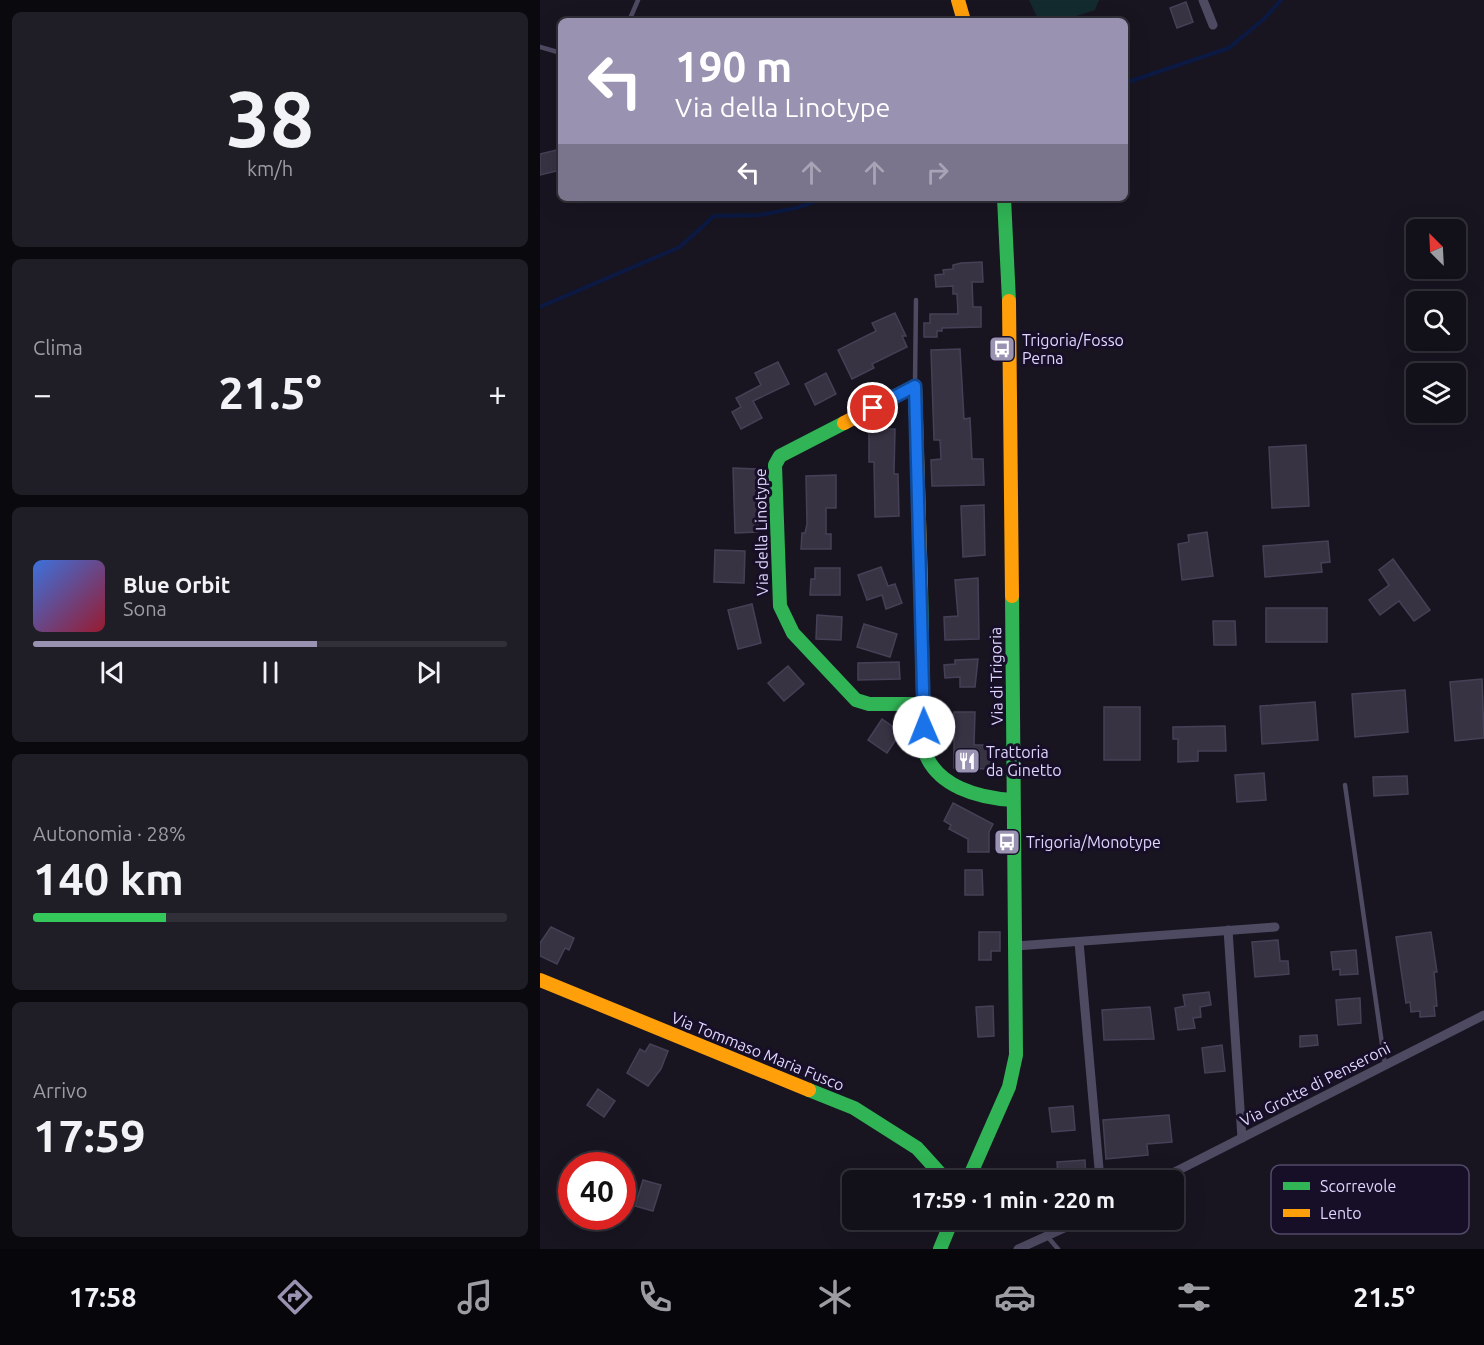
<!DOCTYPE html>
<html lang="it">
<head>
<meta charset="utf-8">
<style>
	:root { --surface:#121019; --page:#1f1e26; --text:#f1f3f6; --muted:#9c9da2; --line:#313038; --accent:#9992b1 }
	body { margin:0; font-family:Ubuntu,sans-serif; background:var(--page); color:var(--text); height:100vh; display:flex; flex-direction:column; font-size:22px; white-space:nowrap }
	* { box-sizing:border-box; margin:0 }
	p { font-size:20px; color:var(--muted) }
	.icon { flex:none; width:33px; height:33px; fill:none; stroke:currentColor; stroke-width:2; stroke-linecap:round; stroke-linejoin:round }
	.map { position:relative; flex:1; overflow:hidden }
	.sheet { display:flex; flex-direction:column; gap:12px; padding:12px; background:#0a090e; width:540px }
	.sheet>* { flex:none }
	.banner { position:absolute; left:18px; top:18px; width:570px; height:183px; border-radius:9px; box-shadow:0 6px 24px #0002,0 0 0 2px var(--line); background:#9992b1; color:#fff; overflow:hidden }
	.needle { width:39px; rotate:336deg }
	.controls { position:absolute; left:866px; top:219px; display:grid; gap:12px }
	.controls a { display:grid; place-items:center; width:60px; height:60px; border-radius:9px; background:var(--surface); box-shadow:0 6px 24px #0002,0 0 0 2px var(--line); font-size:30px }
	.speed { position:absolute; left:18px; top:1152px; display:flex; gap:12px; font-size:30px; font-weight:700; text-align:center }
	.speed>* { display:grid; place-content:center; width:78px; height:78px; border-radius:50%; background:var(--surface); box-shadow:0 6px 24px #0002,0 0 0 2px var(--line); line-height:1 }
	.speed .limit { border:9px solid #d22; background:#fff; color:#111 }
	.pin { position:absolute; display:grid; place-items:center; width:51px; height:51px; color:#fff; margin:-26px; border:3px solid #fff; border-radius:50%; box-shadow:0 2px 6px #0007 }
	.me { position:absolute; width:66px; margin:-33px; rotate:359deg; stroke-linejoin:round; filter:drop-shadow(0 0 4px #0008) }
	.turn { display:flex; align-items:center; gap:21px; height:126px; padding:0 18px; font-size:27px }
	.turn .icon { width:78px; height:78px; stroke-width:2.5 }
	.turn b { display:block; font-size:42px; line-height:51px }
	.lanes { display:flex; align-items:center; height:57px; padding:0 18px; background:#0003; justify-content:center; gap:30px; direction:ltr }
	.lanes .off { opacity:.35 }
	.big { font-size:45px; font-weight:700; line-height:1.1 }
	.sheet .tile { flex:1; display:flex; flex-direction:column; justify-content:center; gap:9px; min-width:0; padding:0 21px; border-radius:9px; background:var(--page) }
	.sheet .dial { align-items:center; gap:0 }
	.dial b { font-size:78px; line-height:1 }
	.song { display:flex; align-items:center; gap:18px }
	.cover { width:72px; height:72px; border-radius:9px; background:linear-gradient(135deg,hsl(220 70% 55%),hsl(350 70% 35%)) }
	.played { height:6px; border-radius:3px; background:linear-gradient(90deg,var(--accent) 60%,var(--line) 60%) }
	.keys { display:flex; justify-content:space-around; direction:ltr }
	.heat { display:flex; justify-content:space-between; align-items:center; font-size:33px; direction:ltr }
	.charge { height:9px; border-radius:4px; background:linear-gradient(90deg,#34c759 28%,var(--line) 0) }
	.trip { position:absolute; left:302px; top:1170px; width:342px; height:60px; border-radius:9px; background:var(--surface); box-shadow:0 6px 24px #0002,0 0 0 2px var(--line); font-weight:700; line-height:60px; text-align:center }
	.tabs { display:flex; height:96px; justify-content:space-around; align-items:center; background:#07060a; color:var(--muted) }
	.tabs .icon { width:42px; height:42px }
	.tabs .on { color:var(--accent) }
	.tabs b { font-size:27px; color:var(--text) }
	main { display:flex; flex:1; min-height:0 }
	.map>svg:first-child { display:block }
	.green { fill:#132b2f }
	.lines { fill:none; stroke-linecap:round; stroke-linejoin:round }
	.stream { stroke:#0b1943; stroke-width:4 }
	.building { fill:#383343; stroke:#464056; stroke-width:1.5 }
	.lane { stroke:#4e4a62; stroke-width:4.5 }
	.street { stroke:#4e4a62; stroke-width:9 }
	.fast { stroke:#30b455; stroke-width:14 }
	.slow { stroke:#ff9f0a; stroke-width:14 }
	.route-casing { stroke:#114b97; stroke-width:15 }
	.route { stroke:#1a73e8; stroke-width:10 }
	.labels { text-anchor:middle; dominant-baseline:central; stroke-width:6; stroke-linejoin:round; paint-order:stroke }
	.poi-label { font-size:16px; fill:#dfd5ff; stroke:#160f27; text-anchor:start }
	.street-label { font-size:16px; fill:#dfd5ff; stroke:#160f27 }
	.key { fill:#160f27; stroke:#524a68; stroke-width:1.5 }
	.key-label { font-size:16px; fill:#dfd5ff }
</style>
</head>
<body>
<main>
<section class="sheet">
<div class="tile dial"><b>38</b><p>km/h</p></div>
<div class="tile"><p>Clima</p>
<div class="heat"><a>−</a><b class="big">21.5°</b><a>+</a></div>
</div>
<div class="tile">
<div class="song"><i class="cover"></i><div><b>Blue Orbit</b><p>Sona</p></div></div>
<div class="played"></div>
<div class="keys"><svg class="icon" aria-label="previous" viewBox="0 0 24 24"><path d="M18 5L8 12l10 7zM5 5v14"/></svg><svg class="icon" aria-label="pause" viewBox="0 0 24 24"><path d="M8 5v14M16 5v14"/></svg><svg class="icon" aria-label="next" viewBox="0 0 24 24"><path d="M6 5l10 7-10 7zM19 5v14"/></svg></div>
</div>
<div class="tile"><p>Autonomia · 28%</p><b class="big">140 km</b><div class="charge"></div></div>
<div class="tile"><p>Arrivo</p><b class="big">17:59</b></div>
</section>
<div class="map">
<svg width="944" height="1249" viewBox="0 0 944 1249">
	<rect width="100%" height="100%" fill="#181521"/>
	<polygon class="green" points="489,0 559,0 555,10 521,21 498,19"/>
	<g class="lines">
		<g class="stream">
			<polyline points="585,83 689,48 725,18 741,0"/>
			<polyline points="0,307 140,247 174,216 220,215 256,208 286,198"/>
		</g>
	</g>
	<g class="building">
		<polygon points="646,2 653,22 637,28 630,8"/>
		<polygon points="21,149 21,170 0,175 0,154"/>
		<polygon points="442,262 443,282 432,282 433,307 441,307 441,327 402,328 402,331 397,331 397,337 384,337 384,323 390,323 390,314 418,314 417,294 413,294 413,286 396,287 395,275 404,274 403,270 413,269 413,265 421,263"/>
		<polygon points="355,313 366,336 362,336 367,347 332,364 334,368 312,379 298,350 336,331 332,323"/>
		<polygon points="420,349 424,419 430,418 432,459 443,459 444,485 392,486 391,460 401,459 400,440 394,440 391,350"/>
		<polygon points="238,362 249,384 213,401 222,418 201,429 192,412 201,407 196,398 221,385 215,373"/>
		<polygon points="286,373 296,394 275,405 265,384"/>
		<polygon points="329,429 355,429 354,474 358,474 359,516 335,517 334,462 329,462"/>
		<polygon points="766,445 769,506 732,508 729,447"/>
		<polygon points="193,468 218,469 218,532 195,533"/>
		<polygon points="296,475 296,508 286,508 286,534 291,534 291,549 261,549 262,533 265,533 267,524 266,476"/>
		<polygon points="444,505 445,555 423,557 421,506"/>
		<polygon points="667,532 673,576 642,580 638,544 649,542 648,535"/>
		<polygon points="788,541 790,562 781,563 782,572 725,577 723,546"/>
		<polygon points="175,550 205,551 204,583 174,582"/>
		<polygon points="853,559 890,610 874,621 859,601 840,615 829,600 849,585 839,570"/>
		<polygon points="341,567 348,586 355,584 362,603 346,609 342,595 327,600 318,575"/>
		<polygon points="275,568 300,568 300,595 270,595 271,579 275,579"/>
		<polygon points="438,578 439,639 405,640 404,617 418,616 415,580"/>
		<polygon points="212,604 221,643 198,649 188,610"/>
		<rect x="726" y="608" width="61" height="34"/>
		<polygon points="277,615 302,617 301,640 276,639"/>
		<polygon points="673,621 695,621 696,645 674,645"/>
		<polygon points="324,624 357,634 350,657 317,647"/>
		<polygon points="438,659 435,687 420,687 420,677 405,678 404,665 415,664 415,660"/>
		<polygon points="359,662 360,679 318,680 318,663"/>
		<polygon points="248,666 264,684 244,701 228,683"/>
		<polygon points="942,679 944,738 915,741 910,682"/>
		<polygon points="865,690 868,732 815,737 812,694"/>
		<polygon points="775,702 778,740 722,744 720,706"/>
		<rect x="564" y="707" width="36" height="53"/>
		<polygon points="414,712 435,712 434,745 451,745 451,769 414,768"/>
		<polygon points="342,719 361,732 347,753 328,740"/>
		<polygon points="685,726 686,751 658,751 658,761 638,762 638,739 633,739 633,727"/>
		<polygon points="724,773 726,800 697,802 695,775"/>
		<polygon points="867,776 868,794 834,796 833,777"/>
		<polygon points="413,803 453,824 449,832 449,852 428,852 428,839 409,829 411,825 404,821"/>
		<polygon points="425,870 442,870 443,895 425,895"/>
		<polygon points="11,927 34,938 29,950 25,948 17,964 0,956 0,943"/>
		<polygon points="439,932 460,932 460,951 451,951 451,960 439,960"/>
		<polygon points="891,932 897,972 894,972 897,1006 894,1006 895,1016 880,1017 880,1011 871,1012 870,1002 866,1003 856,937"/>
		<polygon points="738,940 740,961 748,961 749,974 715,977 712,942"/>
		<polygon points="816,950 818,974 800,975 800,969 793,970 791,952"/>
		<polygon points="669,992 671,1005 660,1007 661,1017 653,1018 655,1028 638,1030 635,1008 645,1006 643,995"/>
		<polygon points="820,998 821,1023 798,1025 796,1000"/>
		<polygon points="453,1006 454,1036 438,1037 436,1007"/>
		<polygon points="610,1007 614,1039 564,1040 562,1010"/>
		<polygon points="777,1035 778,1045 760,1047 760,1036"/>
		<polygon points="110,1044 128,1051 121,1069 108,1086 87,1073 100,1049 105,1052"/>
		<polygon points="682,1045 685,1071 665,1073 662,1048"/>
		<polygon points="58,1089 75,1101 64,1117 47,1105"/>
		<polygon points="533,1106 535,1130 512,1132 509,1108"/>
		<polygon points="629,1115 632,1142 607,1144 608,1155 566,1159 563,1120"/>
		<polygon points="545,1160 546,1180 518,1180 517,1162"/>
		<polygon points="103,1180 121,1185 113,1211 95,1206"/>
	</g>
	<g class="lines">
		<g class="lane">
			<polyline points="89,21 98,0"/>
			<polyline points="0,47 21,53"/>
			<polyline points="375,383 376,300"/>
			<polyline points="805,785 845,1065"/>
			<polyline points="507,1236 518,1249"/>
		</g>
		<g class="street">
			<polyline points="663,0 673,25"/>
			<polyline points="688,930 702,1138"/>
			<polyline points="539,942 560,1180"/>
			<polyline points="475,946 735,927"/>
			<polyline points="619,1180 944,1015"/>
			<polyline points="478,1249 542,1220"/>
		</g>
		<g class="fast">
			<polyline points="464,198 469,301"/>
			<polyline points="304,423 240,456 235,465 240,606 253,633 316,700 329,704 384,704"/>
			<path d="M 381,585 L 384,750 C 396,787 439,798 473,800"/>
			<polyline points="269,1090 314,1108 377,1148 406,1180"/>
			<polyline points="428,1180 469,1087 476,1055 472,596"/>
			<polyline points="400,1249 412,1220"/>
		</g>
		<g class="slow">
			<polyline points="418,0 424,21"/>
			<polyline points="469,301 472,596"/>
			<polyline points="304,423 375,386 381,585"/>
			<polyline points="0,980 269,1090"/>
		</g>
	</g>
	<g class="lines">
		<defs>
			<polyline id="route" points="333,408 375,386 384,727"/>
		</defs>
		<use href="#route" class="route-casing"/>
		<use href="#route" class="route"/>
	</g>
	<defs>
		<symbol id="bus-square" viewBox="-11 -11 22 22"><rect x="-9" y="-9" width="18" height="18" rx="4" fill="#9992b1" stroke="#160f27"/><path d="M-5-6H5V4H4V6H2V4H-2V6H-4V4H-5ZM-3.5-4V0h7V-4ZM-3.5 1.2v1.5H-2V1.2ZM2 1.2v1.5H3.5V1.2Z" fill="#fff"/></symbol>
		<symbol id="restaurant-square" viewBox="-11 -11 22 22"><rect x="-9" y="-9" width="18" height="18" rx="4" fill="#9992b1" stroke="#160f27"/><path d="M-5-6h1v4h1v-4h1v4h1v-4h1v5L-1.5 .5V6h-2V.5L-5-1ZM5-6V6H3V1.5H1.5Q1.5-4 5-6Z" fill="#fff"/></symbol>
	</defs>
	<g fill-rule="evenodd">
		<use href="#bus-square" x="447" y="334" width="30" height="30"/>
		<use href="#restaurant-square" x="412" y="746" width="30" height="30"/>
		<use href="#bus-square" x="452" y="827" width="30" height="30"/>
	</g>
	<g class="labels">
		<g class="poi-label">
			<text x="482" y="340">Trigoria/Fosso<tspan x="482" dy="18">Perna</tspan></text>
			<text x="446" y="752">Trattoria<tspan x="446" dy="18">da Ginetto</tspan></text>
			<text x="486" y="842">Trigoria/Monotype</text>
		</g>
		<g class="street-label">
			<text transform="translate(221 532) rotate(-91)">Via della Linotype</text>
			<text transform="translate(456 676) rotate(-91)">Via di Trigoria</text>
			<text transform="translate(218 1051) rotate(22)">Via Tommaso Maria Fusco</text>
			<text transform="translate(775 1084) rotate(-27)">Via Grotte di Penseroni</text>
		</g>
	</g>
	<rect x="731" y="1165" width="198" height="69" rx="9" class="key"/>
	<rect x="743" y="1182" width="27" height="8" fill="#30b455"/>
	<rect x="743" y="1209" width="27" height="8" fill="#ff9f0a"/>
	<g class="key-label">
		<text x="780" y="1192">Scorrevole</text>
		<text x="780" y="1219">Lento</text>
	</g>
</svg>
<div class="controls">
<a><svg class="needle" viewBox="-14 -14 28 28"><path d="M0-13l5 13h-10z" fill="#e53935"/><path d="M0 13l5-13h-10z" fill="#9c9da2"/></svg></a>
<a><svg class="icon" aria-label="search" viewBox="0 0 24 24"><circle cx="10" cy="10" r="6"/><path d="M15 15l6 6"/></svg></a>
<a><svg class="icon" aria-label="layers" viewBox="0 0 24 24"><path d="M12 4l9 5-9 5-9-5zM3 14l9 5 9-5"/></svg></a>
</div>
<div class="speed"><div class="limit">40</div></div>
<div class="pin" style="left:333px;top:408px;background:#d93025"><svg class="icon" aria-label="arrive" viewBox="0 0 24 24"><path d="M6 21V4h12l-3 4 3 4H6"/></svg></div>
<svg class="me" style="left:384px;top:727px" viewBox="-20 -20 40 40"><circle r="19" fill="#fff"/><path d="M0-13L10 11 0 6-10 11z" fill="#1a73e8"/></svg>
<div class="trip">17:59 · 1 min · 220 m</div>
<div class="banner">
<div class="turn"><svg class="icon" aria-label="left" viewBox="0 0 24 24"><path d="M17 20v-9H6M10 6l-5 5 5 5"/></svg><div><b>190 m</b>Via della Linotype</div></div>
<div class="lanes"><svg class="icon" aria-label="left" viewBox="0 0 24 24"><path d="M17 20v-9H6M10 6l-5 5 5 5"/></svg><svg class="icon off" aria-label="ahead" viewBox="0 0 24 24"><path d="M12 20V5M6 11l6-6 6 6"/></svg><svg class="icon off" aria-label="ahead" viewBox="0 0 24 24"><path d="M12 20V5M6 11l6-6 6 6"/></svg><svg class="icon off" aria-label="right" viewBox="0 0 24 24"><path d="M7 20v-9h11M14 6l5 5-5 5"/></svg></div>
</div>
</div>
</main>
<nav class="tabs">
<b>17:58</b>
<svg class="icon on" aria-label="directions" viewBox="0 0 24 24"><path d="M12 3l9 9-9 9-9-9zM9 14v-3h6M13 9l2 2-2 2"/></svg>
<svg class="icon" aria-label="music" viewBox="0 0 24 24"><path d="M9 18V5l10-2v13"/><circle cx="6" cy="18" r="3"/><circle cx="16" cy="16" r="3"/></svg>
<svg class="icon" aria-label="phone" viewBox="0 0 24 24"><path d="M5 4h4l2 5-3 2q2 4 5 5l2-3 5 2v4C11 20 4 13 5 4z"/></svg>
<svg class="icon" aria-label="climate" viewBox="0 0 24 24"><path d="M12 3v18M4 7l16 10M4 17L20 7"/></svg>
<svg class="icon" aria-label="car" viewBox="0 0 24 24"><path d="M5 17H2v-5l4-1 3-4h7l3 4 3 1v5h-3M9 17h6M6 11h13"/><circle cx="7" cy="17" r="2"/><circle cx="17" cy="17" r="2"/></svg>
<svg class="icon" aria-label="filters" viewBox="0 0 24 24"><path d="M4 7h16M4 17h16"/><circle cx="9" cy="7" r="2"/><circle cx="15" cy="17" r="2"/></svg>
<b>21.5°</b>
</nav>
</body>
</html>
